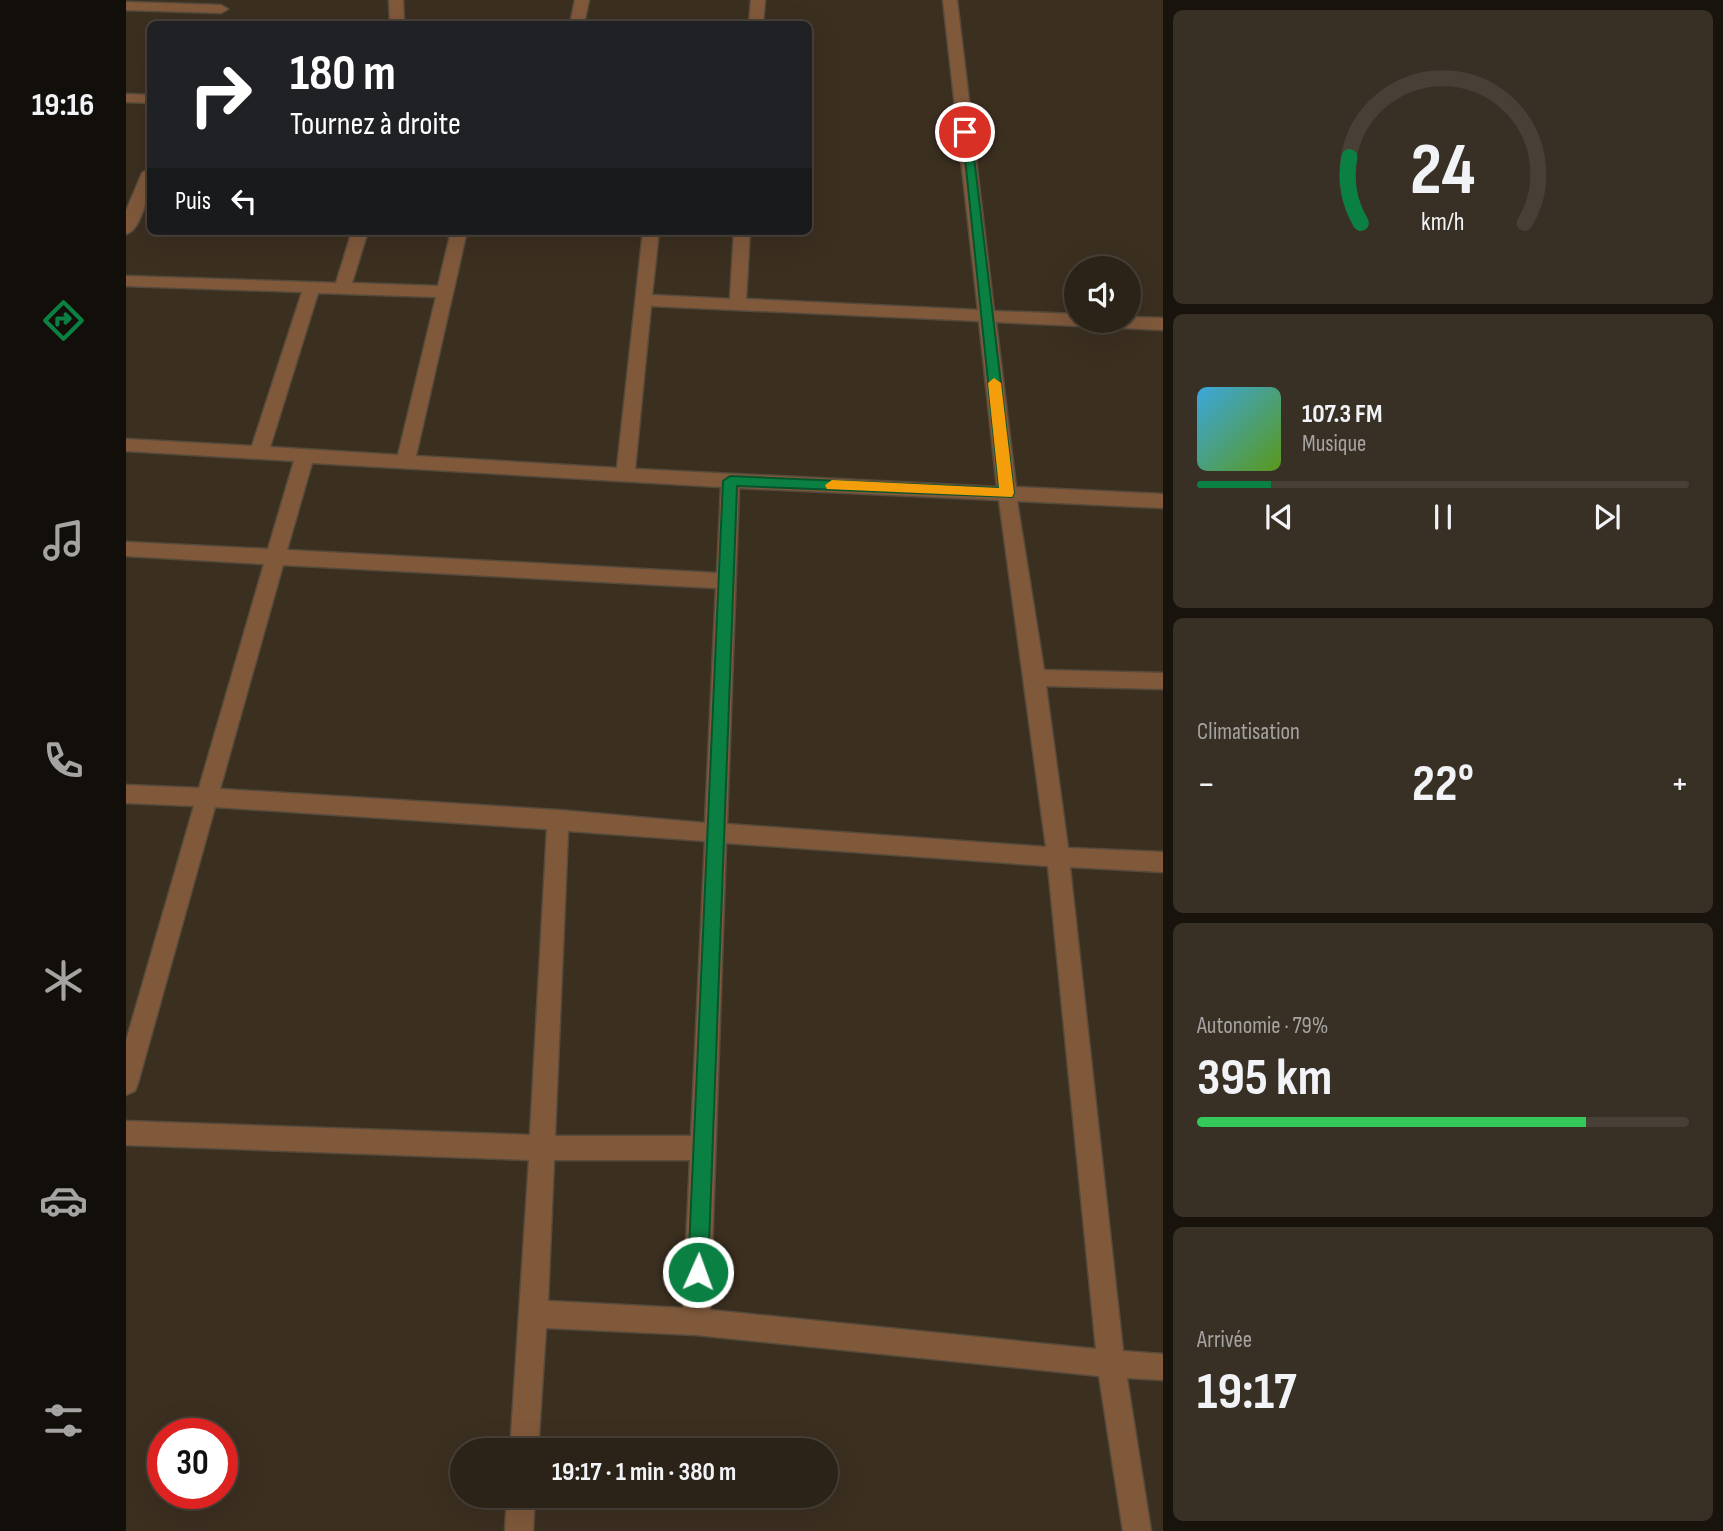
<!DOCTYPE html>
<html lang="fr">
<head>
<meta charset="utf-8">
<style>
	:root { --surface:#2c2318; --page:#382f25; --text:#f1f3f6; --muted:#a6a4a2; --line:#484037; --accent:#0b8043 }
	body { margin:0; font-family:"Sofia Sans Condensed",sans-serif; background:var(--page); color:var(--text); height:100vh; display:flex; flex-direction:column; font-size:26px; white-space:nowrap }
	* { box-sizing:border-box; margin:0 }
	p { font-size:23px; color:var(--muted) }
	.icon { flex:none; width:38px; height:38px; fill:none; stroke:currentColor; stroke-width:2; stroke-linecap:round; stroke-linejoin:round }
	.map { position:relative; flex:1; overflow:hidden }
	.panel { display:flex; flex-direction:column; gap:10px; padding:10px; background:#18130d; width:560px }
	.panel>* { flex:none }
	.guide { position:absolute; left:21px; top:21px; width:665px; height:214px; border-radius:10px; box-shadow:0 7px 28px #0002,0 0 0 2px var(--line); background:#202124; color:#fff; overflow:hidden }
	.controls { position:absolute; left:938px; top:256px; display:grid; gap:14px }
	.controls a { display:grid; place-items:center; width:77px; height:77px; border-radius:50%; background:var(--surface); box-shadow:0 7px 28px #0002,0 0 0 2px var(--line); font-size:35px }
	.speed { position:absolute; left:21px; top:1418px; display:flex; gap:14px; font-size:35px; font-weight:700; text-align:center }
	.speed>* { display:grid; place-content:center; width:91px; height:91px; border-radius:50%; background:var(--surface); box-shadow:0 7px 28px #0002,0 0 0 2px var(--line); line-height:1 }
	.speed .limit { border:10px solid #d22; background:#fff; color:#111 }
	.pin { position:absolute; display:grid; place-items:center; width:60px; height:60px; color:#fff; margin:-30px; border:4px solid #fff; border-radius:50%; box-shadow:0 2px 7px #0007 }
	.me { position:absolute; width:77px; margin:-38px; rotate:2deg; stroke-linejoin:round; filter:drop-shadow(0 0 5px #0008) }
	.turn { display:flex; align-items:center; gap:24px; height:147px; padding:0 28px; font-size:32px }
	.turn .icon { width:91px; height:91px; stroke-width:2.5 }
	.turn b { display:block; font-size:49px; line-height:60px }
	.then { display:flex; align-items:center; height:66px; padding:0 28px; background:#0003; gap:14px; font-size:26px }
	.big { font-size:52px; font-weight:700; line-height:1.1 }
	.panel .tile { flex:1; display:flex; flex-direction:column; justify-content:center; gap:10px; min-width:0; padding:0 24px; border-radius:10px; background:var(--page) }
	.panel .dial { align-items:center; gap:0 }
	.dial svg { height:182px; overflow:visible; fill:none; stroke:var(--line); stroke-width:7; stroke-linecap:round; text-anchor:middle }
	.dial text { fill:var(--text); stroke:none }
	.song { display:flex; align-items:center; gap:21px }
	.cover { width:84px; height:84px; border-radius:10px; background:linear-gradient(135deg,hsl(200 70% 55%),hsl(90 70% 35%)) }
	.played { height:7px; border-radius:4px; background:linear-gradient(90deg,var(--accent) 15%,var(--line) 15%) }
	.keys { display:flex; justify-content:space-around; direction:ltr }
	.heat { display:flex; justify-content:space-between; align-items:center; font-size:38px; direction:ltr }
	.charge { height:10px; border-radius:5px; background:linear-gradient(90deg,#34c759 79%,var(--line) 0) }
	.trip { position:absolute; left:324px; top:1438px; width:388px; height:70px; border-radius:35px; background:var(--surface); box-shadow:0 7px 28px #0002,0 0 0 2px var(--line); font-weight:700; line-height:70px; text-align:center }
	main { display:flex; flex:1; min-height:0 }
	.tab-bar { display:flex; flex-direction:column; width:126px; justify-content:space-around; align-items:center; background:#120e0a; color:var(--muted) }
	.tab-bar .icon { width:49px; height:49px }
	.tab-bar .on { color:var(--accent) }
	.tab-bar b { font-size:32px; color:var(--text) }
	.map>svg:first-child { display:block }
	.lines { fill:none; stroke-linecap:round; stroke-linejoin:round }
	.minor-casing { stroke:#564a3c; stroke-width:3 }
	.minor { fill:#80593b; fill-rule:evenodd }
	.route { fill:#0b8043; stroke:#07532c; stroke-width:2 }
	.slow { fill:#f59e0b }
</style>
</head>
<body>
<main>
<nav class="tab-bar">
<b>19:16</b>
<svg class="icon on" aria-label="directions" viewBox="0 0 24 24"><path d="M12 3l9 9-9 9-9-9zM9 14v-3h6M13 9l2 2-2 2"/></svg>
<svg class="icon" aria-label="music" viewBox="0 0 24 24"><path d="M9 18V5l10-2v13"/><circle cx="6" cy="18" r="3"/><circle cx="16" cy="16" r="3"/></svg>
<svg class="icon" aria-label="phone" viewBox="0 0 24 24"><path d="M5 4h4l2 5-3 2q2 4 5 5l2-3 5 2v4C11 20 4 13 5 4z"/></svg>
<svg class="icon" aria-label="climate" viewBox="0 0 24 24"><path d="M12 3v18M4 7l16 10M4 17L20 7"/></svg>
<svg class="icon" aria-label="car" viewBox="0 0 24 24"><path d="M5 17H2v-5l4-1 3-4h7l3 4 3 1v5h-3M9 17h6M6 11h13"/><circle cx="7" cy="17" r="2"/><circle cx="17" cy="17" r="2"/></svg>
<svg class="icon" aria-label="filters" viewBox="0 0 24 24"><path d="M4 7h16M4 17h16"/><circle cx="9" cy="7" r="2"/><circle cx="15" cy="17" r="2"/></svg>
</nav>
<div class="map">
<svg width="1037" height="1531" viewBox="0 0 1037 1531">
	<rect width="100%" height="100%" fill="#3b2f20"/>
	<g class="lines">
		<defs>
			<g id="minor">
				<polygon points="263,0 277,0 278,24 264,24"/>
				<polygon points="449,0 463,0 458,24 444,24"/>
				<polygon points="625,0 639,0 637,24 623,24"/>
				<path d="M 817,0 L 831,0 L 868,311 L 950,314 L 950,320 L 1003,320 L 1003,317 L 1037,318 L 1037,330 L 870,322 L 890,487 L 1037,494 L 1037,508 L 891,501 L 918,670 L 1037,673 L 1037,689 L 920,686 L 942,848 L 1037,852 L 1037,872 L 944,867 L 997,1351 L 1037,1354 L 1037,1380 L 1001,1378 L 1025,1531 L 997,1531 L 973,1376 L 570,1335 L 420,1328 L 412,1451 L 384,1451 L 403,1160 L 0,1145 L 0,1121 L 404,1135 L 421,829 L 89,807 L 12,1083 L 9,1091 L 0,1095 L 0,1041 L 68,806 L 0,803 L 0,785 L 73,788 L 138,564 L 0,556 L 0,542 L 142,549 L 168,461 L 0,451 L 0,439 L 126,446 L 176,292 L 0,286 L 0,276 L 210,283 L 226,231 L 242,231 L 226,283 L 312,286 L 325,231 L 341,231 L 290,456 L 491,468 L 517,231 L 533,231 L 526,295 L 604,299 L 608,231 L 624,231 L 620,299 L 852,310 ZM 192,293 L 310,297 L 272,455 L 144,447 ZM 525,306 L 853,321 L 871,487 L 509,469 ZM 186,463 L 595,487 L 591,573 L 161,550 ZM 613,488 L 873,500 L 920,847 L 601,824 ZM 157,565 L 590,588 L 579,823 L 432,810 L 94,789 ZM 442,831 L 579,841 L 565,1136 L 429,1136 ZM 600,843 L 922,866 L 970,1349 L 584,1310 ZM 428,1160 L 564,1160 L 557,1308 L 422,1301 Z"/>
				<polygon points="0,2 95,5 102,9 95,13 0,10"/>
				<polygon points="0,94 24,95 24,103 0,102"/>
				<path d="M 24,168 C 25,183 17,230 0,234 L 0,211 L 16,173 Z"/>
				<polygon points="381,1496 409,1496 407,1531 379,1531"/>
			</g>
		</defs>
		<use href="#minor" class="minor-casing"/>
		<use href="#minor" class="minor"/>
	</g>
	<polygon class="route" points="836,129 845,132 888,493 886,497 611,486 582,1272 579,1279 572,1282 565,1279 562,1272 597,481 604,476 873,488"/>
	<polygon class="slow" points="868,378 875,383 888,493 886,497 701,489 699,485 706,480 873,488 862,383"/>
</svg>
<div class="controls">
<a><svg class="icon" aria-label="sound" viewBox="0 0 24 24"><path d="M4 9h4l5-4v14l-5-4H4zM17 9q2 3 0 6"/></svg></a>
</div>
<div class="speed"><div class="limit">30</div></div>
<div class="pin" style="left:839px;top:132px;background:#d93025"><svg class="icon" aria-label="arrive" viewBox="0 0 24 24"><path d="M6 21V4h12l-3 4 3 4H6"/></svg></div>
<svg class="me" style="left:572px;top:1272px" viewBox="-20 -20 40 40"><circle r="17" fill="#0b8043" stroke="#fff" stroke-width="3"/><path d="M0-11L8 9 0 5-8 9z" fill="#fff"/></svg>
<div class="trip">19:17 · 1 min · 380 m</div>
<div class="guide">
<div class="turn"><svg class="icon" aria-label="right" viewBox="0 0 24 24"><path d="M7 20v-9h11M14 6l5 5-5 5"/></svg><div><b>180 m</b>Tournez à droite</div></div>
<div class="then">Puis<svg class="icon" aria-label="left" viewBox="0 0 24 24"><path d="M17 20v-9H6M10 6l-5 5 5 5"/></svg></div>
</div>
</div>
<section class="panel">
<div class="tile dial"><svg viewBox="0 0 100 80">
<path d="M14 69A42 42 0 1 1 86 69"/>
<path d="M14 69A42 42 0 0 1 9 40" stroke="#0b8043"/>
<text x="50" y="56" font-size="32" font-weight="700">24</text>
<text x="50" y="72" font-size="11">km/h</text>
</svg></div>
<div class="tile">
<div class="song"><i class="cover"></i><div><b>107.3 FM</b><p>Musique</p></div></div>
<div class="played"></div>
<div class="keys"><svg class="icon" aria-label="previous" viewBox="0 0 24 24"><path d="M18 5L8 12l10 7zM5 5v14"/></svg><svg class="icon" aria-label="pause" viewBox="0 0 24 24"><path d="M8 5v14M16 5v14"/></svg><svg class="icon" aria-label="next" viewBox="0 0 24 24"><path d="M6 5l10 7-10 7zM19 5v14"/></svg></div>
</div>
<div class="tile"><p>Climatisation</p>
<div class="heat"><a>−</a><b class="big">22°</b><a>+</a></div>
</div>
<div class="tile"><p>Autonomie · 79%</p><b class="big">395 km</b><div class="charge"></div></div>
<div class="tile"><p>Arrivée</p><b class="big">19:17</b></div>
</section>
</main>
</body>
</html>
